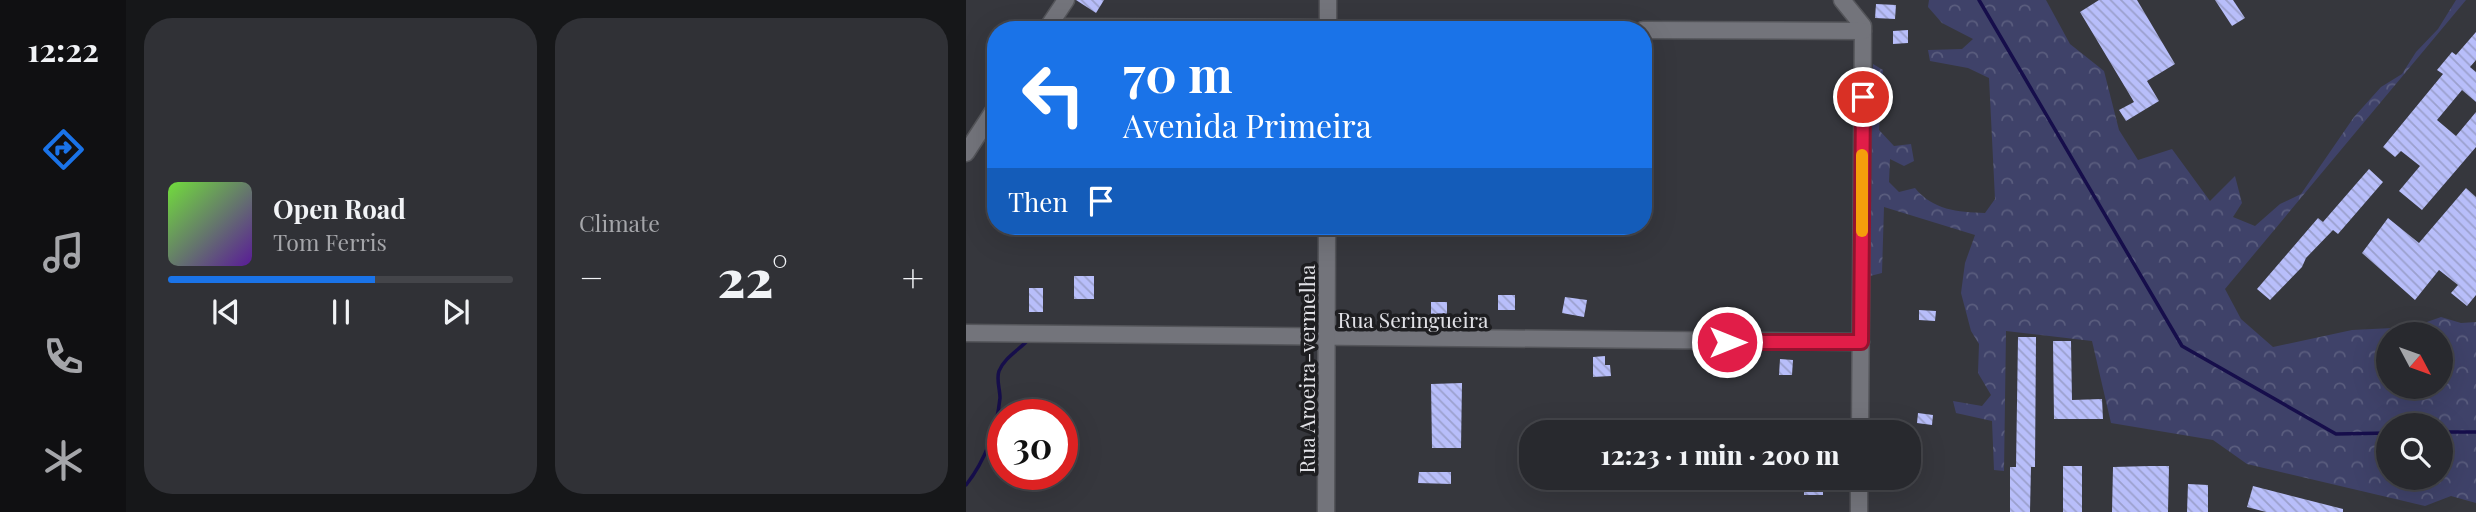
<!DOCTYPE html>
<html lang="en">
<head>
<meta charset="utf-8">
<style>
	:root { --surface:#28292e; --page:#303136; --text:#f1f3f6; --muted:#a5a6aa; --line:#44454a; --accent:#1a73e8 }
	body { margin:0; font-family:"Playfair Display",serif; background:var(--page); color:var(--text); height:100vh; display:flex; flex-direction:column; font-size:26px; white-space:nowrap }
	* { box-sizing:border-box; margin:0 }
	p { font-size:23px; color:var(--muted) }
	.icon { flex:none; width:38px; height:38px; fill:none; stroke:currentColor; stroke-width:2; stroke-linecap:round; stroke-linejoin:round }
	.map { position:relative; flex:1; overflow:hidden }
	.panel { display:flex; flex-direction:column; gap:18px; padding:18px; background:#161719; width:840px }
	.panel>* { flex:none }
	.hud { position:absolute; left:21px; top:21px; width:665px; height:214px; border-radius:28px; box-shadow:0 7px 28px #0002,0 0 0 2px var(--line); background:#1a73e8; color:#fff; overflow:hidden }
	.needle { width:46px; rotate:131deg }
	.tools { position:absolute; left:1410px; top:322px; display:grid; gap:14px }
	.tools a { display:grid; place-items:center; width:77px; height:77px; border-radius:50%; background:var(--surface); box-shadow:0 7px 28px #0002,0 0 0 2px var(--line); font-size:35px }
	.speed { position:absolute; left:21px; top:399px; display:flex; gap:14px; font-size:35px; font-weight:700; text-align:center }
	.speed>* { display:grid; place-content:center; width:91px; height:91px; border-radius:50%; background:var(--surface); box-shadow:0 7px 28px #0002,0 0 0 2px var(--line); line-height:1 }
	.speed .limit { border:10px solid #d22; background:#fff; color:#111 }
	.pin { position:absolute; display:grid; place-items:center; width:60px; height:60px; color:#fff; margin:-30px; border:4px solid #fff; border-radius:50%; box-shadow:0 2px 7px #0007 }
	.me { position:absolute; width:77px; margin:-38px; rotate:90deg; stroke-linejoin:round; filter:drop-shadow(0 0 5px #0008) }
	.turn { display:flex; align-items:center; gap:24px; height:147px; padding:0 21px; font-size:32px }
	.turn .icon { width:91px; height:91px; stroke-width:2.5 }
	.turn b { display:block; font-size:49px; line-height:60px }
	.then { display:flex; align-items:center; height:66px; padding:0 21px; background:#0003; gap:14px; font-size:26px }
	.big { font-size:52px; font-weight:800; line-height:1.1 }
	.panel .widget { flex:1; display:flex; flex-direction:column; justify-content:center; gap:10px; min-width:0; padding:0 24px; border-radius:28px; background:var(--page) }
	.song { display:flex; align-items:center; gap:21px }
	.cover { width:84px; height:84px; border-radius:10px; background:linear-gradient(135deg,hsl(100 70% 55%),hsl(270 70% 35%)) }
	.played { height:7px; border-radius:4px; background:linear-gradient(90deg,var(--accent) 60%,var(--line) 60%) }
	.keys { display:flex; justify-content:space-around; direction:ltr }
	.heat { display:flex; justify-content:space-between; align-items:center; font-size:38px; direction:ltr }
	.panel .tiles { flex:1; display:grid; gap:18px; grid-template-columns:repeat(2,1fr) }
	.trip { position:absolute; left:553px; top:420px; width:402px; height:70px; border-radius:28px; background:var(--surface); box-shadow:0 7px 28px #0002,0 0 0 2px var(--line); font-weight:800; line-height:70px; text-align:center }
	main { display:flex; flex:1; min-height:0 }
	.tab-bar { display:flex; flex-direction:column; width:126px; justify-content:space-around; align-items:center; background:#101012; color:var(--muted) }
	.tab-bar .icon { width:49px; height:49px }
	.tab-bar .current { color:var(--accent) }
	.tab-bar b { font-size:32px; color:var(--text) }
	.map>svg:first-child { display:block }
	.forest { fill:url(#forest-crowns); fill-rule:evenodd }
	.lines { fill:none; stroke-linecap:round; stroke-linejoin:round }
	.stream { stroke:#160e4b; stroke-width:3.5 }
	.building { fill:url(#building-back-hatch) }
	.minor-casing { stroke:#54555a; stroke-width:19 }
	.minor { stroke:#73747b; stroke-width:16 }
	.route-casing { stroke:#92132f; stroke-width:18 }
	.route { stroke:#e11d48; stroke-width:12 }
	.slow { stroke:#f59e0b; stroke-width:12 }
	.labels { text-anchor:middle; dominant-baseline:central; stroke-width:7; stroke-linejoin:round; paint-order:stroke }
	.street-label { font-size:21px; fill:#e1e1e6; stroke:#1e1e21 }
</style>
</head>
<body>
<main>
<nav class="tab-bar">
<b>12:22</b>
<svg class="icon current" aria-label="directions" viewBox="0 0 24 24"><path d="M12 3l9 9-9 9-9-9zM9 14v-3h6M13 9l2 2-2 2"/></svg>
<svg class="icon" aria-label="music" viewBox="0 0 24 24"><path d="M9 18V5l10-2v13"/><circle cx="6" cy="18" r="3"/><circle cx="16" cy="16" r="3"/></svg>
<svg class="icon" aria-label="phone" viewBox="0 0 24 24"><path d="M5 4h4l2 5-3 2q2 4 5 5l2-3 5 2v4C11 20 4 13 5 4z"/></svg>
<svg class="icon" aria-label="climate" viewBox="0 0 24 24"><path d="M12 3v18M4 7l16 10M4 17L20 7"/></svg>
</nav>
<section class="panel">
<div class="tiles">
<div class="widget">
<div class="song"><i class="cover"></i><div><b>Open Road</b><p>Tom Ferris</p></div></div>
<div class="played"></div>
<div class="keys"><svg class="icon" aria-label="previous" viewBox="0 0 24 24"><path d="M18 5L8 12l10 7zM5 5v14"/></svg><svg class="icon" aria-label="pause" viewBox="0 0 24 24"><path d="M8 5v14M16 5v14"/></svg><svg class="icon" aria-label="next" viewBox="0 0 24 24"><path d="M6 5l10 7-10 7zM19 5v14"/></svg></div>
</div>
<div class="widget"><p>Climate</p>
<div class="heat"><a>−</a><b class="big">22°</b><a>+</a></div>
</div>
</div>
</section>
<div class="map">
<svg width="1510" height="512" viewBox="0 0 1510 512">
	<defs>
		<pattern id="forest-crowns" width="20" height="18" patternUnits="userSpaceOnUse" patternTransform="scale(1.75)"><rect width="20" height="18" fill="#3f4269"/><path d="M2 6a3 3 0 1 1 6 0M12 15a3 3 0 1 1 6 0" fill="none" stroke="#5a5d7e"/></pattern>
		<pattern id="building-back-hatch" width="6" height="6" patternUnits="userSpaceOnUse" patternTransform="scale(1.75)"><rect width="6" height="6" fill="#b8befa"/><path d="M-1 5l2 2M0 0l6 6M5-1l2 2" fill="none" stroke="#9ba0cd"/></pattern>
	</defs>
	<rect width="100%" height="100%" fill="#36373d"/>
	<path class="forest" d="M 963,0 L 1080,0 L 1104,44 L 1138,71 L 1153,130 L 1172,160 L 1206,149 L 1244,201 L 1269,176 L 1276,203 L 1267,217 L 1289,226 L 1314,204 L 1335,194 L 1388,117 L 1415,87 L 1436,74 L 1450,52 L 1472,29 L 1490,0 L 1500,0 L 1259,289 L 1275,319 L 1307,347 L 1386,330 L 1447,327 L 1475,317 L 1495,323 L 1510,322 L 1510,503 L 1485,496 L 1459,506 L 1281,464 L 1247,440 L 1145,423 L 1126,341 L 1040,331 L 1038,471 L 1028,470 L 1026,421 L 990,413 L 987,401 L 1016,406 L 1025,395 L 1012,373 L 1013,344 L 1005,331 L 995,293 L 999,263 L 1009,235 L 918,207 L 916,273 L 904,276 L 907,64 L 917,70 L 913,130 L 928,146 L 945,144 L 948,161 L 938,166 L 924,159 L 923,182 L 933,192 L 949,188 C 967,210 991,212 1019,213 L 1029,199 L 1023,78 L 1002,68 L 964,61 L 962,50 L 996,49 L 1007,39 L 976,23 L 962,7 ZM 1423,334 L 1475,334 L 1475,387 L 1423,387 ZM 1423,425 L 1475,425 L 1475,478 L 1423,478 Z"/>
	<g class="lines">
		<g class="stream">
			<polyline points="1013,0 1216,346 1370,434 1423,433"/>
			<polyline points="1475,432 1510,432"/>
			<path d="M 0,485 C 19,461 31,429 34,398 C 34,389 30,379 33,371 C 38,358 53,350 63,339"/>
		</g>
	</g>
	<g class="building">
		<polygon points="110,0 138,0 130,13"/>
		<polygon points="1133,0 1171,0 1209,64 1181,81 1193,101 1160,121 1153,110 1168,102 1114,12"/>
		<polygon points="1249,0 1267,0 1279,18 1266,26"/>
		<polygon points="910,4 930,5 929,19 909,18"/>
		<polygon points="942,30 942,43 927,44 927,31"/>
		<polygon points="1510,32 1510,60 1504,67 1510,72 1510,102 1496,90 1471,120 1490,136 1510,112 1510,147 1456,210 1433,191 1454,166 1435,151 1429,157 1417,147 1477,74 1471,70 1486,52 1490,55"/>
		<polygon points="1403,169 1417,182 1372,234 1367,230 1340,258 1336,267 1304,300 1291,289 1352,218 1357,222"/>
		<polygon points="1500,188 1510,197 1510,295 1501,306 1485,293 1492,285 1473,270 1449,300 1396,253 1422,218 1453,243"/>
		<rect x="108" y="276" width="20" height="23"/>
		<rect x="63" y="288" width="14" height="24"/>
		<rect x="532" y="295" width="17" height="15"/>
		<polygon points="599,297 621,300 618,317 596,313"/>
		<rect x="465" y="302" width="16" height="16"/>
		<polygon points="953,310 970,311 969,321 953,320"/>
		<polygon points="1052,337 1070,337 1069,467 1065,467 1064,512 1044,512 1044,467 1050,467"/>
		<polygon points="1087,341 1105,341 1106,400 1136,399 1137,419 1088,419"/>
		<polygon points="639,356 639,365 644,365 645,376 627,377 627,357"/>
		<polygon points="814,359 827,360 826,375 813,375"/>
		<polygon points="496,383 495,448 466,448 465,384"/>
		<polygon points="952,413 967,415 966,425 951,423"/>
		<rect x="1097" y="466" width="19" height="46"/>
		<polygon points="1183,466 1203,466 1202,512 1146,512 1147,467"/>
		<polygon points="453,472 485,472 485,484 452,483"/>
		<rect x="838" y="482" width="19" height="13"/>
		<polygon points="1222,484 1242,485 1242,512 1221,512"/>
		<polygon points="1287,486 1377,509 1377,512 1300,512 1281,507"/>
	</g>
	<g class="lines">
		<defs>
			<g id="minor">
				<polyline points="876,0 897,26 894,432"/>
				<polyline points="82,27 362,28"/>
				<polyline points="506,29 634,30"/>
				<polyline points="80,30 100,0"/>
				<polyline points="362,30 362,0"/>
				<polyline points="677,30 897,31"/>
				<polyline points="0,153 30,107"/>
				<polyline points="0,333 895,342"/>
				<polyline points="360,512 361,226"/>
				<polyline points="893,512 893,478"/>
			</g>
		</defs>
		<use href="#minor" class="minor-casing"/>
		<use href="#minor" class="minor"/>
	</g>
	<g class="lines">
		<defs>
			<polyline id="route" points="761,342 895,342 897,97"/>
		</defs>
		<use href="#route" class="route-casing"/>
		<use href="#route" class="route"/>
		<polyline class="slow" points="896,231 896,155"/>
	</g>
	<g class="labels">
		<g class="street-label">
			<text x="447" y="319">Rua Seringueira</text>
			<text transform="translate(340 369) rotate(-90)">Rua Aroeira-vermelha</text>
		</g>
	</g>
</svg>
<div class="tools">
<a><svg class="needle" viewBox="-14 -14 28 28"><path d="M0-13l5 13h-10z" fill="#e53935"/><path d="M0 13l5-13h-10z" fill="#a5a6aa"/></svg></a>
<a><svg class="icon" aria-label="search" viewBox="0 0 24 24"><circle cx="10" cy="10" r="6"/><path d="M15 15l6 6"/></svg></a>
</div>
<div class="speed"><div class="limit">30</div></div>
<div class="pin" style="left:897px;top:97px;background:#d93025"><svg class="icon" aria-label="arrive" viewBox="0 0 24 24"><path d="M6 21V4h12l-3 4 3 4H6"/></svg></div>
<svg class="me" style="left:761px;top:342px" viewBox="-20 -20 40 40"><circle r="17" fill="#e11d48" stroke="#fff" stroke-width="3"/><path d="M0-11L8 9 0 5-8 9z" fill="#fff"/></svg>
<div class="trip">12:23 · 1 min · 200 m</div>
<div class="hud">
<div class="turn"><svg class="icon" aria-label="left" viewBox="0 0 24 24"><path d="M17 20v-9H6M10 6l-5 5 5 5"/></svg><div><b>70 m</b>Avenida Primeira</div></div>
<div class="then">Then<svg class="icon" aria-label="arrive" viewBox="0 0 24 24"><path d="M6 21V4h12l-3 4 3 4H6"/></svg></div>
</div>
</div>
</main>
</body>
</html>
